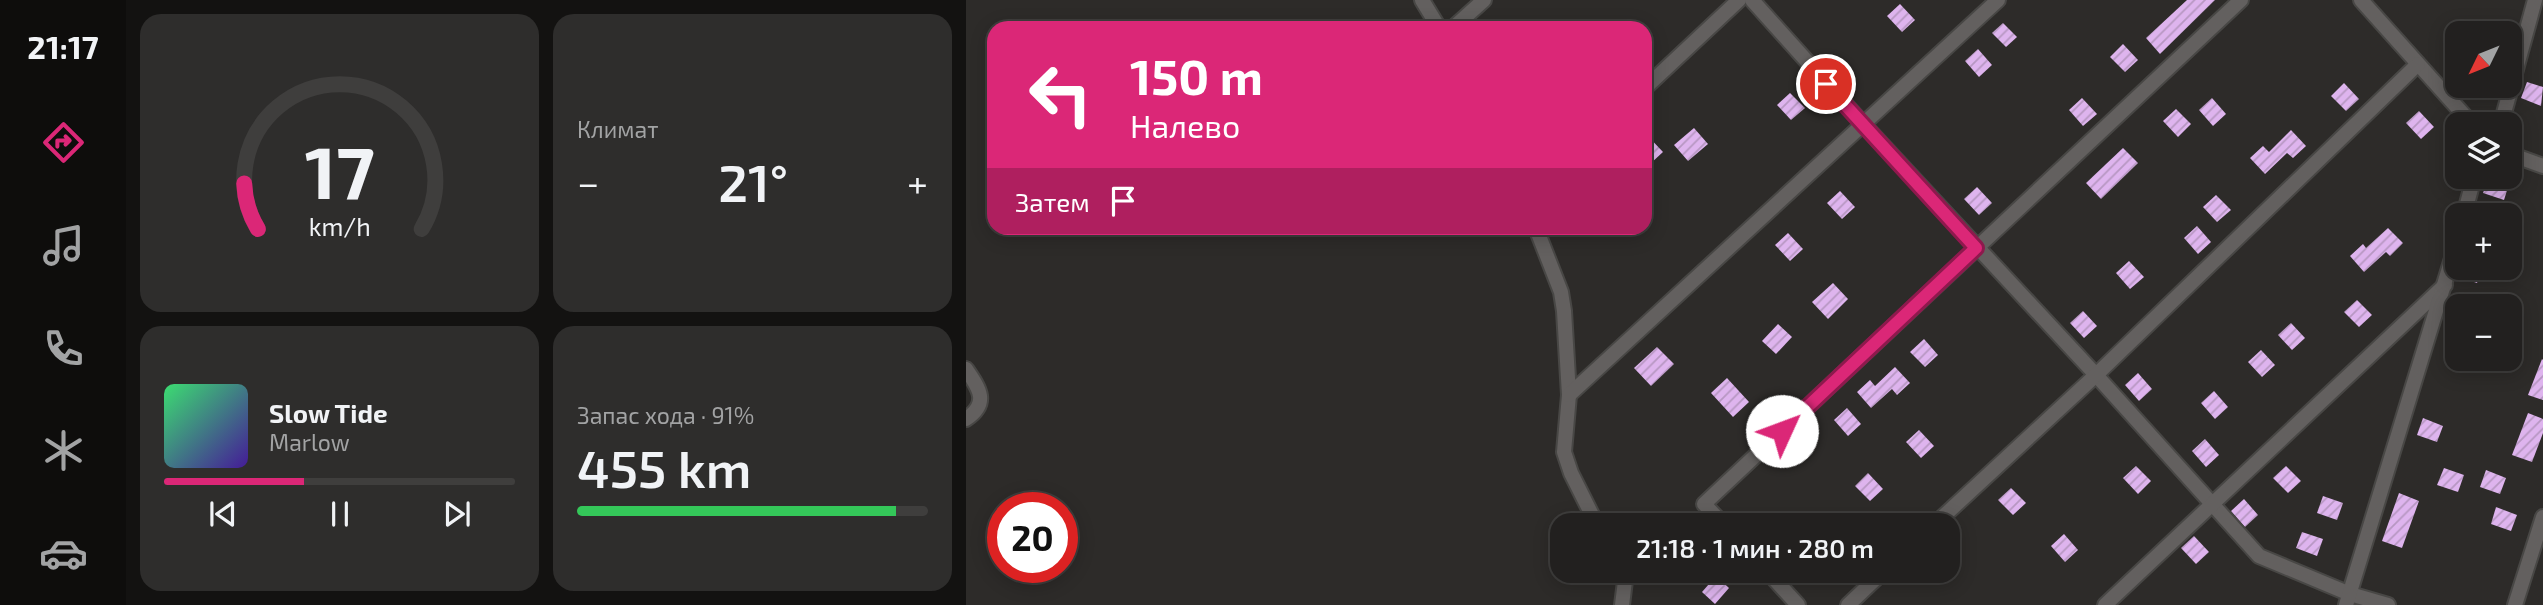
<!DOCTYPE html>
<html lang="ru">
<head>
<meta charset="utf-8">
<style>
	:root { --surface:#22201f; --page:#2e2d2c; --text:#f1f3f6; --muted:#a2a3a4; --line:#3f3e3d; --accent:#db2777 }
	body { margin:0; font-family:"Exo 2",sans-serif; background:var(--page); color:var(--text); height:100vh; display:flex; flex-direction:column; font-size:26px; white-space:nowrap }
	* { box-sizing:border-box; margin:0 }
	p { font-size:23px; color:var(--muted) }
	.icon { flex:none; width:38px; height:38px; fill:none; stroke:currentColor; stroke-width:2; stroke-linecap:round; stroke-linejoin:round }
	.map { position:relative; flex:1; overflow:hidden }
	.side { display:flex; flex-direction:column; gap:14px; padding:14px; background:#131211; width:840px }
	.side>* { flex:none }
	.hud { position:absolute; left:21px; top:21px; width:665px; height:214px; border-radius:21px; box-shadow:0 4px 18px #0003,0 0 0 2px var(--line); background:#db2777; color:#fff; overflow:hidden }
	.needle { width:46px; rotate:227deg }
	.buttons { position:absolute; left:1479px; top:21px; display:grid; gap:14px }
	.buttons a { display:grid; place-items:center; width:77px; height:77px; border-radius:14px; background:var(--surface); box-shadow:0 4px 18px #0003,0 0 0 2px var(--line); font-size:35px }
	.speed { position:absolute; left:21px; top:492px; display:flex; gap:14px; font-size:35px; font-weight:700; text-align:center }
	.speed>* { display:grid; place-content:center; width:91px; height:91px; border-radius:50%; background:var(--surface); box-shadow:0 4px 18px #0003,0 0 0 2px var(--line); line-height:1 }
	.speed .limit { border:10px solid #d22; background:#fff; color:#111 }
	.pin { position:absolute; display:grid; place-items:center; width:60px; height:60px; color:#fff; margin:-30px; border:4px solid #fff; border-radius:50%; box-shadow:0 2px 7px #0007 }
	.me { position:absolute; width:77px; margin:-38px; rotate:47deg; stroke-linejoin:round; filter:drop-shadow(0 0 5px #0008) }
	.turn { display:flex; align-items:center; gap:24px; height:147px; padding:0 28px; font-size:32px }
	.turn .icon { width:91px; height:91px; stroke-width:2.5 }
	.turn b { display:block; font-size:49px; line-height:60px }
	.then { display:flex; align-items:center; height:66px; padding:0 28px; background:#0003; gap:14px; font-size:26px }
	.big { font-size:52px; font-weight:600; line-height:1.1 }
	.side .widget { flex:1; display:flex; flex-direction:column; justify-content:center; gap:10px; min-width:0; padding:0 24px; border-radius:21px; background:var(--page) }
	.side .dial { align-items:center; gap:0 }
	.dial svg { height:182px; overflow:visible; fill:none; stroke:var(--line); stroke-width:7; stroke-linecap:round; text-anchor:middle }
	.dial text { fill:var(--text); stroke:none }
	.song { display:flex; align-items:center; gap:21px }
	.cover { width:84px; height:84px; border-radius:10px; background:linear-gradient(135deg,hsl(140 70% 55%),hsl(260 70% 35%)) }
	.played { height:7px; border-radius:4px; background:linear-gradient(90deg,var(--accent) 40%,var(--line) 40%) }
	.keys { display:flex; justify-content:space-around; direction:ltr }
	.heat { display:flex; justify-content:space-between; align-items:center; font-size:38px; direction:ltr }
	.charge { height:10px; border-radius:5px; background:linear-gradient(90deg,#34c759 91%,var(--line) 0) }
	.side .tiles { flex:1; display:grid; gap:14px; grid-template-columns:repeat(2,1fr) }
	.trip { position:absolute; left:584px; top:513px; width:410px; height:70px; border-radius:21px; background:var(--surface); box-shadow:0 4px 18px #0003,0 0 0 2px var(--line); font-weight:600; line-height:70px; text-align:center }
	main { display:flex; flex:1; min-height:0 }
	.dock { display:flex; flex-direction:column; width:126px; justify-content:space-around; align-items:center; background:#0e0d0c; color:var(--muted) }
	.dock .icon { width:49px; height:49px }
	.dock .current { color:var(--accent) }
	.dock b { font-size:32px; color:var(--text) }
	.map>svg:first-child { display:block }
	.building { fill:url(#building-hatch) }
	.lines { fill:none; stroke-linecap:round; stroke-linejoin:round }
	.minor-casing { stroke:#484745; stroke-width:18 }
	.minor { stroke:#63605f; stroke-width:14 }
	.route-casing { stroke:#8e194d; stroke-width:18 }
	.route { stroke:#db2777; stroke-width:12 }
</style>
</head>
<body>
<main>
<nav class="dock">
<b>21:17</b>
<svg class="icon current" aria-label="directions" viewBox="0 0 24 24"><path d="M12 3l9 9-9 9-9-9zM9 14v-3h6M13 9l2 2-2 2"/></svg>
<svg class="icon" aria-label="music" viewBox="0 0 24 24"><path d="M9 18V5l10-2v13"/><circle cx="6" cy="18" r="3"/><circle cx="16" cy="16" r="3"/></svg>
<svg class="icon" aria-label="phone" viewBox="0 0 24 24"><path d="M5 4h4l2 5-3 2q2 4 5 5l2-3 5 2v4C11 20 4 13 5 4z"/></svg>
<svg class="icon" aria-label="climate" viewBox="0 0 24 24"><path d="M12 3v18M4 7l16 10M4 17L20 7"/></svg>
<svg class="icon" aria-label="car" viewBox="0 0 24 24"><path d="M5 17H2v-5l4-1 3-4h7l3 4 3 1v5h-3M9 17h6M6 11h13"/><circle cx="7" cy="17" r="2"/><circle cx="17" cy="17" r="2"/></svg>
</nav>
<section class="side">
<div class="tiles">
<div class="widget dial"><svg viewBox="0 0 100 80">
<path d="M14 69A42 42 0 1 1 86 69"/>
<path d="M14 69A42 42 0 0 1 8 49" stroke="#db2777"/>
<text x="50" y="56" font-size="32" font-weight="700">17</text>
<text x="50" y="72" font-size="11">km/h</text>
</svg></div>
<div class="widget"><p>Климат</p>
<div class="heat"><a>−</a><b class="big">21°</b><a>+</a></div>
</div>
<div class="widget">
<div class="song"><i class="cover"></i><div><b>Slow Tide</b><p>Marlow</p></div></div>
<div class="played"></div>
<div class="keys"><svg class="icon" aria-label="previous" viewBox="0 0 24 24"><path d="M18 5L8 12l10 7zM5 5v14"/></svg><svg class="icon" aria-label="pause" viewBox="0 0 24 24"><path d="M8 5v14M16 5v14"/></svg><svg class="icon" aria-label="next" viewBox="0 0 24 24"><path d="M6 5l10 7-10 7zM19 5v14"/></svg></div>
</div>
<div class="widget"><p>Запас хода · 91%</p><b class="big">455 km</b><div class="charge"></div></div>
</div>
</section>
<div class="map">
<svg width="1577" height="605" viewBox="0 0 1577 605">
	<defs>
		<pattern id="building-hatch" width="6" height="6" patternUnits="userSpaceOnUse" patternTransform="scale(1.75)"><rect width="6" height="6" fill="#deb4ee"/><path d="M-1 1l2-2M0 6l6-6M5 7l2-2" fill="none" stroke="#b797c2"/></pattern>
	</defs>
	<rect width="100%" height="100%" fill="#2d2b29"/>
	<g class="building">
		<polygon points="1221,0 1249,0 1194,54 1180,38"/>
		<polygon points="934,4 949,20 936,32 921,16"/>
		<polygon points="1037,23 1051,37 1040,47 1026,33"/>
		<polygon points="1157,44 1172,60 1159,72 1144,57"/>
		<polygon points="1012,49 1026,65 1013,77 999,61"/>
		<polygon points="1561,82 1577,87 1575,106 1555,98"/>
		<polygon points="1378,83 1393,99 1380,111 1365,96"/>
		<polygon points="824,93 839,108 825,120 811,105"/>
		<polygon points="1116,98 1131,114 1117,126 1103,110"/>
		<polygon points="1246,98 1260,114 1247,126 1233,110"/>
		<polygon points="1210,109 1225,124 1212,137 1197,121"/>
		<polygon points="1453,111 1468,127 1455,139 1440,123"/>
		<polygon points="728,128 742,144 722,161 708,145"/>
		<polygon points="1325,130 1340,146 1327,158 1321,153 1299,174 1284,158 1297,146 1303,152"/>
		<polygon points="679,133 697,152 684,164 679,159"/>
		<polygon points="1157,148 1172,163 1135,199 1120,183"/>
		<polygon points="1523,177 1543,184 1538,200 1517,193"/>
		<polygon points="1011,187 1026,203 1013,215 998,199"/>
		<polygon points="874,191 889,207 876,219 861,203"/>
		<polygon points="1250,195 1265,210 1251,222 1237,207"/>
		<polygon points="1231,226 1245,242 1232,254 1218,238"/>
		<polygon points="1422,228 1437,243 1424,256 1420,252 1398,272 1384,256 1397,244 1400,248"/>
		<polygon points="822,233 837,249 824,261 809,245"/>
		<polygon points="1163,261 1178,277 1164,289 1150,273"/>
		<polygon points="1494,268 1517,268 1511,283 1491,276"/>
		<polygon points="867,283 882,299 862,319 846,302"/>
		<polygon points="1391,300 1406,315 1393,327 1378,312"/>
		<polygon points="1117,311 1131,326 1118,338 1104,323"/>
		<polygon points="1325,323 1339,338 1326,350 1312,335"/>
		<polygon points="812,324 826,337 810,354 796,341"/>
		<polygon points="958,339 972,355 959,367 944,352"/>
		<polygon points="691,347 708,364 685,386 668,368"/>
		<polygon points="1295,350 1309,365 1296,377 1282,362"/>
		<polygon points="1576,359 1577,360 1577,400 1562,395"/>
		<polygon points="929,367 944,383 931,395 926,389 905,408 891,392 904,380 909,386"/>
		<polygon points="1172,373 1186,389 1173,401 1159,385"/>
		<polygon points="761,378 783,402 767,417 745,393"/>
		<polygon points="1248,391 1262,407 1249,419 1235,403"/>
		<polygon points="881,408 895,424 882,436 868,420"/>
		<polygon points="1562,413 1577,419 1577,433 1566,462 1546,455"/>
		<polygon points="1457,418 1477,426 1471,442 1451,435"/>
		<polygon points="953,430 968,446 955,458 940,442"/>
		<polygon points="1239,439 1253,455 1240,467 1226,451"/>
		<polygon points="1170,466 1185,481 1172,494 1157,478"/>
		<polygon points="1320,466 1335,481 1322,493 1307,478"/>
		<polygon points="1478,468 1498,475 1492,492 1471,485"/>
		<polygon points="1520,470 1540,478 1534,494 1514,487"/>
		<polygon points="902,473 917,489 904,501 889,486"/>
		<polygon points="1045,488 1060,503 1047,515 1032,500"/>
		<polygon points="1433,493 1453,501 1436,548 1416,541"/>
		<polygon points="1357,496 1377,503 1371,520 1351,513"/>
		<polygon points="1278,499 1292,515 1279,527 1265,511"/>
		<polygon points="1530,507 1551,515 1545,531 1525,524"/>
		<polygon points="1336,532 1357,539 1351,556 1330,548"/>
		<polygon points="1098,534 1112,550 1099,562 1085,546"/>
		<polygon points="1228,536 1243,552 1230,564 1215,548"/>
		<polygon points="750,576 763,588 749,604 736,592"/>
	</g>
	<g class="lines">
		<defs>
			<g id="minor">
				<polyline points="456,0 473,28"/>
				<polyline points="786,0 898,125 1130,375 1293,556 1384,594 1422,605"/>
				<polyline points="1395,0 1506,124"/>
				<polyline points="487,28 518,0"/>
				<polyline points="679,88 773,0"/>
				<polyline points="1535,124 1569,0"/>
				<polyline points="1544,154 1577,166"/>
				<polyline points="1498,215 1506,185 1511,177"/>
				<polyline points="570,228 595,292 598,311 603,395 598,452 605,473 631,525"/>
				<path d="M 0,369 C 13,388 24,403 0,419"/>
				<polyline points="603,395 1032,0"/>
				<polyline points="758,525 738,504 1275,0"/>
				<polyline points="968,525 1130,375 1452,64"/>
				<polyline points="654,570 659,581 656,605"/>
				<polyline points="800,570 832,605"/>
				<polyline points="882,605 919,570"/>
				<polyline points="1139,605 1479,285"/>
				<polyline points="1380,605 1491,242"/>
				<polyline points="1549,605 1577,517"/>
			</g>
		</defs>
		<use href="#minor" class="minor-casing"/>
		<use href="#minor" class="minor"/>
	</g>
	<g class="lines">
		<defs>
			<polyline id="route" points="816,431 1010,248 860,84"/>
		</defs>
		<use href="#route" class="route-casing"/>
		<use href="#route" class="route"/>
	</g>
</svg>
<div class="buttons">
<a><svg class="needle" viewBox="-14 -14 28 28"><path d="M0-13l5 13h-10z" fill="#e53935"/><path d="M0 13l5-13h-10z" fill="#a2a3a4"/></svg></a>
<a><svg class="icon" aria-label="layers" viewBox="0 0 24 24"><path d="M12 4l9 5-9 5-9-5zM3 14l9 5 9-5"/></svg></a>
<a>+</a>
<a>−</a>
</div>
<div class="speed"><div class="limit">20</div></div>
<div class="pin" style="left:860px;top:84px;background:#d93025"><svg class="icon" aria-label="arrive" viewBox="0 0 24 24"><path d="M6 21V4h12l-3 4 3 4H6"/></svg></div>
<svg class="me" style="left:816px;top:431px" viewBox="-20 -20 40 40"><circle r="19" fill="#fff"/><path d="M0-13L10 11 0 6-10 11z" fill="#db2777"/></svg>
<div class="trip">21:18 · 1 мин · 280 m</div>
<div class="hud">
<div class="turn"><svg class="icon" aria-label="left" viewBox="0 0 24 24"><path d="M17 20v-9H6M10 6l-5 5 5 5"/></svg><div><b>150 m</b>Налево</div></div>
<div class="then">Затем<svg class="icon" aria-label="arrive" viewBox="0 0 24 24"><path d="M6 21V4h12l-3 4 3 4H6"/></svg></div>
</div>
</div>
</main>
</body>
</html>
